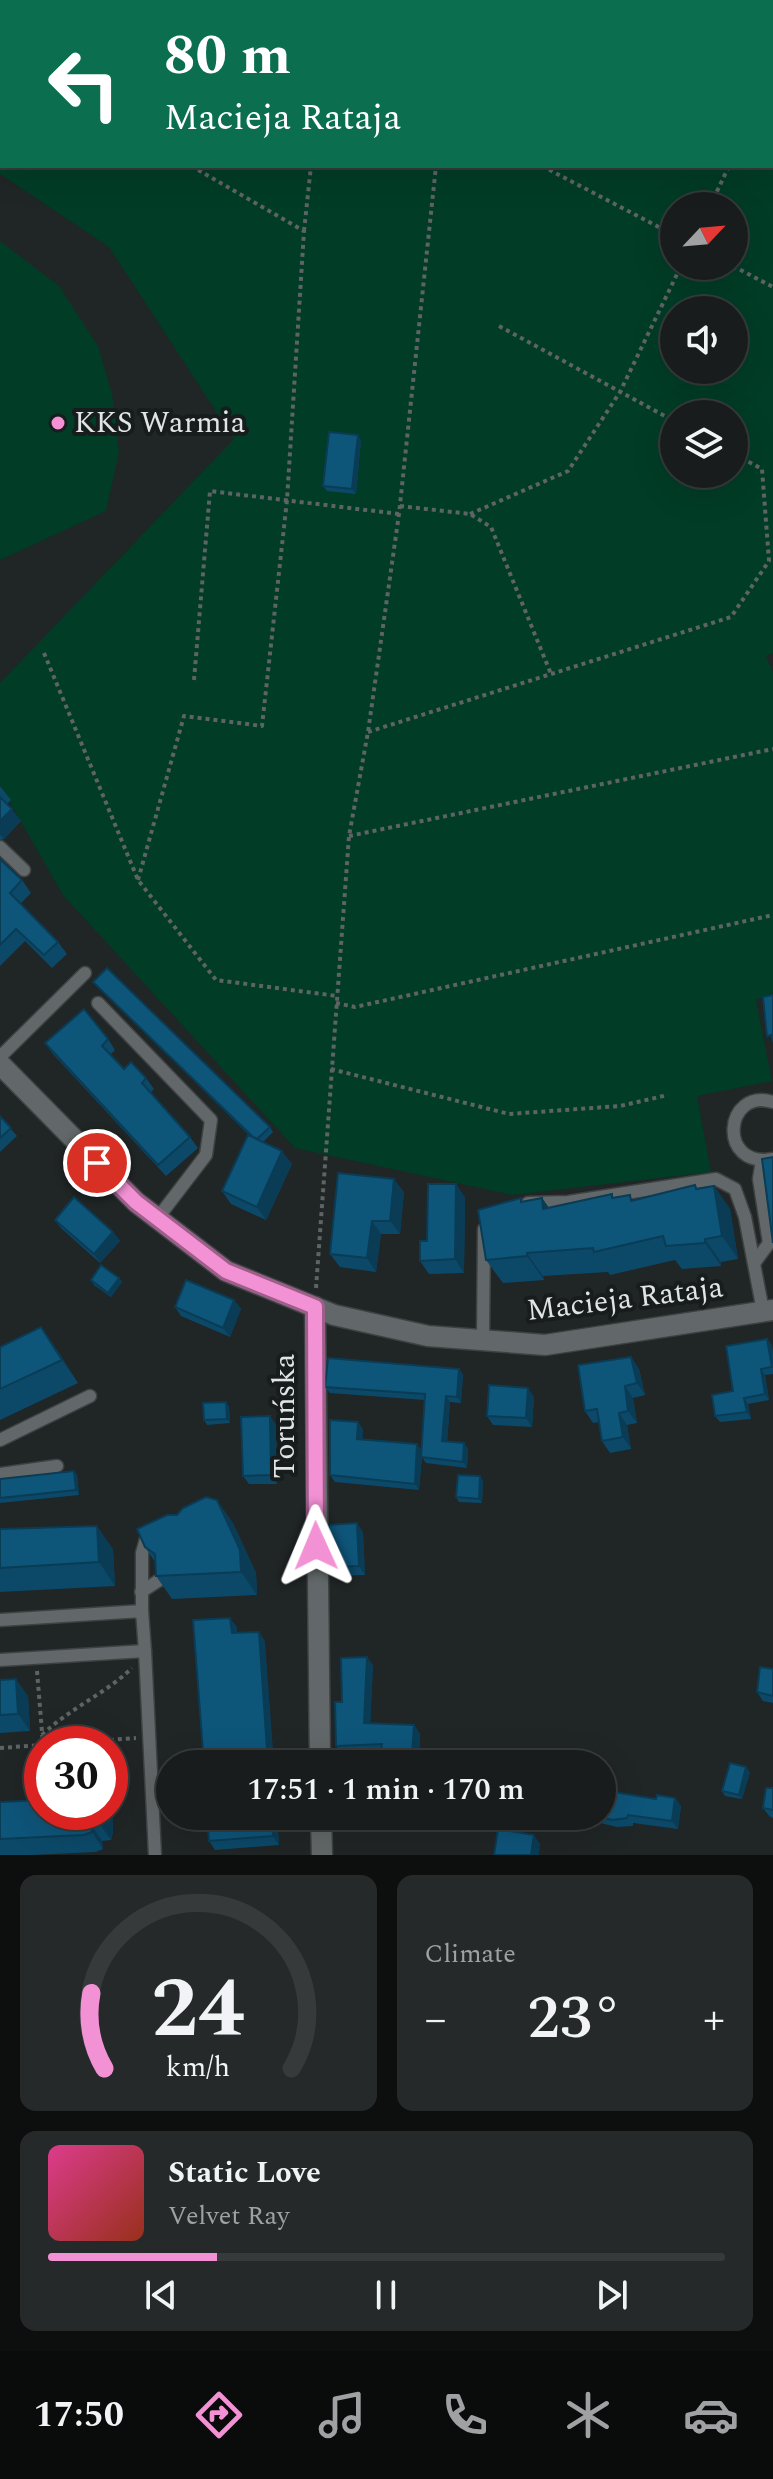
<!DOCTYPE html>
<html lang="en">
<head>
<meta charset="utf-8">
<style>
	:root { --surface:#181c1c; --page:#252929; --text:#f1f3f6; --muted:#9fa1a3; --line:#363a3b; --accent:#f391d5 }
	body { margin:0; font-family:Spectral,serif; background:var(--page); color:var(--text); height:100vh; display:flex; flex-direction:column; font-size:30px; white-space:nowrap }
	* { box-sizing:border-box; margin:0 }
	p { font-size:26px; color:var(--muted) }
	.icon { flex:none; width:44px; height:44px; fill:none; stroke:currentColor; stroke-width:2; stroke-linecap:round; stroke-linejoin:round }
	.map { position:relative; height:1855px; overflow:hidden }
	.sheet { display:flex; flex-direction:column; gap:20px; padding:20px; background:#0d0f0f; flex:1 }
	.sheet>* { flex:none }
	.top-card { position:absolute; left:0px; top:0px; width:774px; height:168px; box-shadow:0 8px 32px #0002,0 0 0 2px var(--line); background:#0b6e4f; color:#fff; overflow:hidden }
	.needle { width:52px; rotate:64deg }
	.tools { position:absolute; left:660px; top:192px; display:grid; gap:16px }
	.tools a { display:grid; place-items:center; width:88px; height:88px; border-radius:50%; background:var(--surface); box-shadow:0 8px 32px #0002,0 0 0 2px var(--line); font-size:40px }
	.speed { position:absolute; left:24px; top:1726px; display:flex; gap:16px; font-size:40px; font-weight:700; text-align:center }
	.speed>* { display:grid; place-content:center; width:104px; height:104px; border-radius:50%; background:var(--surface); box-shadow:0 8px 32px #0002,0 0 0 2px var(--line); line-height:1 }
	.speed .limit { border:12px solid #d22; background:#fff; color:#111 }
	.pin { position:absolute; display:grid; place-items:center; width:68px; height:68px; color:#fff; margin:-34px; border:4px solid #fff; border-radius:50%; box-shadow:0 2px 8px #0007 }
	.me { position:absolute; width:88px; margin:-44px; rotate:359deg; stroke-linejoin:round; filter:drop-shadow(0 0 6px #0008) }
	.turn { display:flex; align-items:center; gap:28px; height:168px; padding:0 32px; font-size:36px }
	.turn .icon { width:104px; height:104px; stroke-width:2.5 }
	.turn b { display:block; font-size:56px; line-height:68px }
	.big { font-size:60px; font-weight:600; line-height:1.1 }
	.sheet .card { flex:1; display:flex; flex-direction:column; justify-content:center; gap:12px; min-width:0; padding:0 28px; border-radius:16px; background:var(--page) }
	.sheet .dial { align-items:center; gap:0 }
	.dial svg { height:208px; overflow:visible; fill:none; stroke:var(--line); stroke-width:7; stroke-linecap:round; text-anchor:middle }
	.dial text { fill:var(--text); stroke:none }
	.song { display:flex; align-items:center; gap:24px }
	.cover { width:96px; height:96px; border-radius:12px; background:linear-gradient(135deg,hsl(330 70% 55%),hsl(10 70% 35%)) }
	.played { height:8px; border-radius:4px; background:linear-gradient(90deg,var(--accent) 25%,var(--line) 25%) }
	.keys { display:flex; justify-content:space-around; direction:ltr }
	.heat { display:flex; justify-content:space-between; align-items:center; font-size:44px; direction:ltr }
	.sheet .tiles { flex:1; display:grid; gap:20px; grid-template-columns:1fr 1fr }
	.card:last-child { grid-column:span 2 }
	.trip { position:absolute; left:156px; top:1750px; width:460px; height:80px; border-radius:40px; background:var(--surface); box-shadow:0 8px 32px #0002,0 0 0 2px var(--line); font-weight:600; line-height:80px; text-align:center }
	.dock { display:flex; height:128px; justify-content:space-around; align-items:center; background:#0a0b0b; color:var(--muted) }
	.dock .icon { width:56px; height:56px }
	.dock .on { color:var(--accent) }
	.dock b { font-size:36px; color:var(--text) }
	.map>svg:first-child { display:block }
	.green { fill:#003c26; fill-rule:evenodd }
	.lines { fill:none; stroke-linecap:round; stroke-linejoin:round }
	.service-casing { stroke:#3e4142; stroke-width:15 }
	.minor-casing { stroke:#3e4142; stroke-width:23 }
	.path { stroke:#5e6364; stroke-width:4; stroke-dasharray:4 4; stroke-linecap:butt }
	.service { stroke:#626869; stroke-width:12 }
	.minor { stroke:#626869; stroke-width:20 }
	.wall { fill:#0c4969 }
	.shaded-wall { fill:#0a3c55 }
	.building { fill:#0e557a; stroke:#0a3c55; stroke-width:2 }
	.route-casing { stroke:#9e5e8a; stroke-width:20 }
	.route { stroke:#f391d5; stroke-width:14 }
	.poi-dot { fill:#f391d5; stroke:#171c1d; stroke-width:3 }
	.labels { text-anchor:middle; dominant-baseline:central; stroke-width:8; stroke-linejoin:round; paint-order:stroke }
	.poi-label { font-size:30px; fill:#e1e4e5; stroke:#171c1d; text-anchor:start }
	.street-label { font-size:30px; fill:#e1e4e5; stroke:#171c1d }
</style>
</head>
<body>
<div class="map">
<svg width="773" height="1855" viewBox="0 0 773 1855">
	<rect width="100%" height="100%" fill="#202526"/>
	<g class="green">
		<path d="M 0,0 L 773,0 L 773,653 L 766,656 L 773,672 L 773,993 L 756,1000 L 772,1081 L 697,1096 L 711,1172 L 512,1195 L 295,1148 L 63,895 L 0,785 L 0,683 L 234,439 L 109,247 L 0,174 ZM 2,2 L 772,2 L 772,166 L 2,166 ZM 674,206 L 734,206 L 734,266 L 674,266 ZM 674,310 L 734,310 L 734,370 L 674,370 ZM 674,414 L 734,414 L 734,474 L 674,474 Z"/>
		<polygon points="0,241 59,286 98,346 112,394 119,452 106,511 0,560"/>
	</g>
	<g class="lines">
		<defs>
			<g id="service">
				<polyline points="0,847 24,870"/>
				<polyline points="98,1003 211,1120 206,1155 157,1219"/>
				<polyline points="0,1057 85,973"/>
				<path d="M 773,1102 C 724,1087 717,1169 773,1159"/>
				<polyline points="528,1203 568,1202 716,1179 735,1189 745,1217 763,1311"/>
				<polyline points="755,1262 769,1243 759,1179 762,1160"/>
				<polyline points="483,1340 484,1229"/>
				<polyline points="0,1440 90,1396"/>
				<polyline points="0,1474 57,1466"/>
				<polyline points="141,1592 161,1579"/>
				<polyline points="142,1611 142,1553 148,1532"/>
				<polyline points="0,1620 142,1611 145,1651"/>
				<polyline points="0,1660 145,1651 155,1855"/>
			</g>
			<g id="minor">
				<polyline points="0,1064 136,1202 226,1271 334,1315 428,1336 545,1345 773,1310"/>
				<polyline points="315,1307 320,1764"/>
				<polyline points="321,1816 322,1855"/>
			</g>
		</defs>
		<use href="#service" class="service-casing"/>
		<use href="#minor" class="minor-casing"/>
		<g class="path">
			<polyline points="273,0 282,2"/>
			<polyline points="450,0 450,2"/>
			<polyline points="571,0 575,2"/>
			<polyline points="0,56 2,57"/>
			<polyline points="772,80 773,79"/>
			<polyline points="772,102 773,102"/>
			<polyline points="542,166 674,235"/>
			<polyline points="710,206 729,166"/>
			<polyline points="304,231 311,166"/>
			<polyline points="733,266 773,287"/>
			<polyline points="499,326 674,421"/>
			<polyline points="400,506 470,514 491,527 551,674"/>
			<polyline points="470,514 568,471 620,392 681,266"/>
			<polyline points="44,653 138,880 216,980 337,996"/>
			<polyline points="194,680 210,491 399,514"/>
			<polyline points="368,732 731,617 769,561 762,469 734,454"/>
			<polyline points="349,836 773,749"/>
			<polyline points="138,880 184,716 262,726 287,500 304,231 191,166"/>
			<polyline points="336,1003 355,1007 773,915"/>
			<polyline points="331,1069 509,1114 620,1106 668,1095"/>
			<polyline points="316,1288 349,836 368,732 399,514 436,166"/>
			<polyline points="37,1671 43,1744"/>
			<path d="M 42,1735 C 70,1708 105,1694 132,1668"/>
			<polyline points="54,1744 136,1738"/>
			<polyline points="0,1748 42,1745"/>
		</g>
		<use href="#service" class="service"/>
		<use href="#minor" class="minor"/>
	</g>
	<g class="wall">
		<polygon points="361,440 356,494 327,491 323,486"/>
		<polygon points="0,786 11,800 7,804 21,821 4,839 0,840"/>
		<polygon points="0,859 22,880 31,893 20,904 58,942 67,954 52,968 25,941 0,966"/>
		<polygon points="93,982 270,1127 273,1132 263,1142 292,1164 266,1220 231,1204 222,1191 249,1135 97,986"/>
		<polygon points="108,1039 115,1050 110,1055 124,1069 146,1078 154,1089 150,1093 190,1137 198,1148 166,1176 53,1054 45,1043"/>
		<polygon points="0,1116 17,1136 0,1152"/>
		<polygon points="695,1185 698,1189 714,1186 730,1209 738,1259 721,1262 721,1266 682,1269 675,1260 610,1275 608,1272 543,1276 544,1280 503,1283 486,1260 521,1198 523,1202 542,1198 549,1208 612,1194 614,1198 634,1200"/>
		<polygon points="404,1192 400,1234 381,1234 376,1272 340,1267 330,1254"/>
		<polygon points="465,1197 464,1273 429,1274 420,1261 427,1241"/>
		<polygon points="55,1220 113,1232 120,1241 100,1263 61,1228"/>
		<polygon points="119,1278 122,1282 111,1297 94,1285 91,1280"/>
		<polygon points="234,1300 241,1309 230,1337 181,1316 175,1307"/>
		<polygon points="767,1339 772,1345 773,1353 773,1374 765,1375 769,1400 748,1404 751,1419 720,1422 715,1416 733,1391"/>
		<polygon points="0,1347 57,1350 78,1383 0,1420"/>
		<polygon points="631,1357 639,1369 645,1395 633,1398 637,1423 627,1425 631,1449 610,1453 602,1441 599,1422 593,1423 585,1411"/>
		<polygon points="459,1369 463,1375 461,1403 450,1402 447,1441 468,1449 467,1468 426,1463 422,1457 419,1490 335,1482 330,1475 363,1429 362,1440 422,1450 425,1400 330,1393 325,1387"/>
		<polygon points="534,1397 532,1427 493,1425 487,1416"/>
		<polygon points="226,1402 229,1407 230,1423 207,1425 204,1420"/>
		<polygon points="270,1416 276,1425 277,1484 249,1484 243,1476"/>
		<polygon points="74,1471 77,1475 79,1495 0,1503 0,1479"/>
		<polygon points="480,1476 483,1481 482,1503 459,1502 456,1497"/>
		<polygon points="233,1523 256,1573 257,1595 172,1599 156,1576 155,1562 145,1547"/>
		<polygon points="0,1529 113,1549 115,1586 0,1592"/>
		<polygon points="363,1532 365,1575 337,1576 331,1567"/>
		<polygon points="367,1657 373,1666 370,1723 414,1725 420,1734 419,1764 385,1764 380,1756 380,1754 342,1754 336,1746 342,1702"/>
		<polygon points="773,1669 773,1703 763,1701 757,1692"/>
		<polygon points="0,1680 28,1696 30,1731 0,1733"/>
		<polygon points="750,1772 742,1799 725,1796 722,1791"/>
		<polygon points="111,1779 113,1832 111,1840 102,1841 103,1849 96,1852 32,1855 0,1855 0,1802 42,1812"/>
		<polygon points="773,1788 773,1818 770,1817 763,1808"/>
		<polygon points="675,1798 681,1806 678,1829 633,1823 633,1826 617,1827 579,1818 578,1816 602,1816 656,1799"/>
		<polygon points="207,1816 277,1816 279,1845 215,1850 209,1841"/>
	</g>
	<g class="shaded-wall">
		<polygon points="358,435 361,440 356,494 352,489"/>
		<polygon points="12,809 21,821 4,839 0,834 0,821"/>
		<polygon points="282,1151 292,1164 266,1220 257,1207"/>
		<polygon points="394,1179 404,1192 400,1234 390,1221"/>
		<polygon points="456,1184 465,1197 464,1273 455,1259"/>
		<polygon points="714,1186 730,1209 738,1259 722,1236"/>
		<polygon points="542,1198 558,1221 543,1209"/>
		<polygon points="372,1221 381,1234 376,1272 367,1258"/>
		<polygon points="113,1232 120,1241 100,1263 94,1254"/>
		<polygon points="705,1239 721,1262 721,1266 705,1243"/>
		<polygon points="527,1253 543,1276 544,1280 527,1256"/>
		<polygon points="119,1278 122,1282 111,1297 108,1293"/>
		<polygon points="234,1300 241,1309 230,1337 223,1328"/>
		<polygon points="41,1327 57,1350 78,1383 62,1360"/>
		<polygon points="767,1339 772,1345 773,1368 772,1367"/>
		<polygon points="631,1357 639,1369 645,1395 637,1383"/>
		<polygon points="459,1369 463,1375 461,1403 457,1397"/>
		<polygon points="761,1369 765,1375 769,1400 765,1394"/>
		<polygon points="625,1386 633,1398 637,1423 628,1411"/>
		<polygon points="528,1388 534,1397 532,1427 526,1418"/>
		<polygon points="446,1396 450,1402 447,1447 442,1441"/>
		<polygon points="744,1398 748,1404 751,1419 747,1412"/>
		<polygon points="226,1402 229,1407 230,1423 227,1419"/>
		<polygon points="619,1413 627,1425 631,1449 623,1437"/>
		<polygon points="270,1416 276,1425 277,1484 271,1475"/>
		<polygon points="358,1422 363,1429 362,1446 357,1439"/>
		<polygon points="464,1443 468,1449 467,1468 463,1462"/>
		<polygon points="417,1444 422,1451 419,1490 415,1484"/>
		<polygon points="74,1471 77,1475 79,1495 76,1490"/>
		<polygon points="480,1476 483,1481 482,1503 479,1499"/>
		<polygon points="217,1500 233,1523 256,1573 257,1595 241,1572"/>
		<polygon points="357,1523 363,1532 365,1575 359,1566"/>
		<polygon points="97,1526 113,1549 115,1586 99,1562"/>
		<polygon points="230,1618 237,1627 238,1642 232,1633"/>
		<polygon points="259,1632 265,1641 274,1764 268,1764"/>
		<polygon points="367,1657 373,1666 370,1732 364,1723"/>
		<polygon points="16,1679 28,1696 30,1731 18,1714"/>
		<polygon points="414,1725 420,1734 419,1764 412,1755"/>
		<polygon points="746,1767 750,1772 742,1799 739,1795"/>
		<polygon points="110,1778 113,1832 111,1840 99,1823 101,1812 110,1812"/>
		<polygon points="675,1798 681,1806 678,1829 672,1821"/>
		<polygon points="272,1816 277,1816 279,1845 273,1836"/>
		<polygon points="91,1824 102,1841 103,1849 92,1832"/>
		<polygon points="534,1835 540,1844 539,1855 531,1855"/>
	</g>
	<g class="building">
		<polygon points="329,432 358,435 352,489 323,486"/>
		<polygon points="0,797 12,809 0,821"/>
		<polygon points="0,859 22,880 10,893 58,942 44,955 16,929 0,945"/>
		<polygon points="107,968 270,1127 257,1139 252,1136 93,982"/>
		<polygon points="773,995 773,1042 771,1035 767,1036 763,997"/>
		<polygon points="84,1009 108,1039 102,1046 124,1069 131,1062 146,1078 142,1083 190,1137 158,1165 45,1043"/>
		<polygon points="0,1116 11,1128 0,1138"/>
		<polygon points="248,1135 282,1151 257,1207 222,1191"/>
		<polygon points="773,1157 773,1243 762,1159"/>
		<polygon points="338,1173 394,1179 390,1221 372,1221 367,1258 330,1254"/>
		<polygon points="428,1184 456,1184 455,1259 420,1261 420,1241 427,1241"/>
		<polygon points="695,1185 696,1189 714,1186 722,1236 705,1239 705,1243 666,1246 663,1236 594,1252 593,1248 527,1253 527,1256 486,1260 478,1210 521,1198 521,1202 542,1198 543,1209 612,1194 612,1198 630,1195 631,1201"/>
		<polygon points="74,1197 113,1232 94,1254 55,1220"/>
		<polygon points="101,1265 119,1278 108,1293 91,1280"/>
		<polygon points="186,1280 234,1300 223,1328 175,1307"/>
		<polygon points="41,1327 62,1360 0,1389 0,1347"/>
		<polygon points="767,1339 772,1367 761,1369 765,1394 744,1398 747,1412 715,1416 712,1395 733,1391 726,1346"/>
		<polygon points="631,1357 637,1383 625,1386 628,1411 619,1413 623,1437 602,1441 597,1409 585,1411 578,1365"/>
		<polygon points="328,1358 459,1369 457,1397 446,1396 442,1441 464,1443 463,1462 421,1457 425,1394 325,1387"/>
		<polygon points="489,1385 528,1388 526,1418 487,1416"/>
		<polygon points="226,1402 227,1419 204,1420 203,1403"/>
		<polygon points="270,1416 271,1475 243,1476 241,1417"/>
		<polygon points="330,1420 358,1422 357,1439 417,1444 415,1484 330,1475"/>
		<polygon points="74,1471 76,1490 0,1498 0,1479"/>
		<polygon points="458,1475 480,1476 479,1499 456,1497"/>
		<polygon points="206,1497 217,1500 240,1550 241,1572 156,1576 155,1554 145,1547 137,1529 167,1515 177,1515 183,1508"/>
		<polygon points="357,1523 359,1566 331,1567 329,1525"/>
		<polygon points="97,1526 99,1562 0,1568 0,1529"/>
		<polygon points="230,1618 232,1633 259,1632 268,1764 204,1764 193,1620"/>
		<polygon points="367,1657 364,1723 414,1725 412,1755 380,1756 382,1744 336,1746 335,1702 342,1702 341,1658"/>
		<polygon points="760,1667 773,1669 773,1696 757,1692"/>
		<polygon points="16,1679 18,1714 0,1715 0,1680"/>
		<polygon points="730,1763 746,1767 739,1795 722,1791"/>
		<polygon points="766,1788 773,1788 773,1810 763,1808"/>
		<polygon points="602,1790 656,1799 657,1795 675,1798 672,1821 628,1815 627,1818 612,1820 597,1816 602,1816"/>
		<polygon points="42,1800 42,1812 101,1812 99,1823 91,1824 92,1832 84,1835 0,1839 0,1802"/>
		<polygon points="207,1816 272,1816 273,1836 209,1841"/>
		<polygon points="498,1829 534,1835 531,1855 494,1855"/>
	</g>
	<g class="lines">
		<defs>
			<polyline id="route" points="97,1163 136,1202 226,1271 315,1307 316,1546"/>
		</defs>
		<use href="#route" class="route-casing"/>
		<use href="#route" class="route"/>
	</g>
	<circle class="poi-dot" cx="58" cy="423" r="8"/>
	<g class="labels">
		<g class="poi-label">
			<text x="74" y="423">KKS Warmia</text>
		</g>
		<g class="street-label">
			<text transform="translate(625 1299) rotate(-7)">Macieja Rataja</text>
			<text transform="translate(285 1416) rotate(-90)">Toruńska</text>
		</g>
	</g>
</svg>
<div class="tools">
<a><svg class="needle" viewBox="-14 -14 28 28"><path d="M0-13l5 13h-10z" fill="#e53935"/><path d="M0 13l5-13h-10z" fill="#9fa1a3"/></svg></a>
<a><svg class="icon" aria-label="sound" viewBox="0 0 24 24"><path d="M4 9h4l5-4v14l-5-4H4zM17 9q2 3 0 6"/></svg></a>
<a><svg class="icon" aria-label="layers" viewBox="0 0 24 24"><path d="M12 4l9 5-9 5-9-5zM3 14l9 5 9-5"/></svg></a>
</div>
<div class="speed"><div class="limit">30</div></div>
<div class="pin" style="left:97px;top:1163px;background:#d93025"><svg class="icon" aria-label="arrive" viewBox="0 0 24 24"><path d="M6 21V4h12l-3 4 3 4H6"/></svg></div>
<svg class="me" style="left:316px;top:1546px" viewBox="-20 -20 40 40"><path d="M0-17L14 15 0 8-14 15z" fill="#f391d5" stroke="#fff" stroke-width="4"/></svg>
<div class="trip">17:51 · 1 min · 170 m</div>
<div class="top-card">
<div class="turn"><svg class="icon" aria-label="left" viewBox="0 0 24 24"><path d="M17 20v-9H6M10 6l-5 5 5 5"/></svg><div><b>80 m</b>Macieja Rataja</div></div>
</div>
</div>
<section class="sheet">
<div class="tiles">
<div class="card dial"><svg viewBox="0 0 100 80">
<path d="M14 69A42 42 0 1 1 86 69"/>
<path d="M14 69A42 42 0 0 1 9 40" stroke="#f391d5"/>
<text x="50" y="56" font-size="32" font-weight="700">24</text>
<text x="50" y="72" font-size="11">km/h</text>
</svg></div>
<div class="card"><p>Climate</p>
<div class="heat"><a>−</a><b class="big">23°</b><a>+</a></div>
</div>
<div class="card">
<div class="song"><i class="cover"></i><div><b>Static Love</b><p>Velvet Ray</p></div></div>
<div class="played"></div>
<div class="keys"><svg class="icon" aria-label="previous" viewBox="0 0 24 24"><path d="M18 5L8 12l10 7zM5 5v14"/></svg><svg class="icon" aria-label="pause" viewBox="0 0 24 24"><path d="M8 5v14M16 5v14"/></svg><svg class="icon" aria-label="next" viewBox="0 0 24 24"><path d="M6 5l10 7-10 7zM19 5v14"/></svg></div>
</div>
</div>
</section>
<nav class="dock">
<b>17:50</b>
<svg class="icon on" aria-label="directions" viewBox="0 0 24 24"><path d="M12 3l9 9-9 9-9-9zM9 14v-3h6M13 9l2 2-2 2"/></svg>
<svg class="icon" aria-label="music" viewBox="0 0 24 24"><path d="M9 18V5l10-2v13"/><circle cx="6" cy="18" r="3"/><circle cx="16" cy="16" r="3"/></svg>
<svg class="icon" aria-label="phone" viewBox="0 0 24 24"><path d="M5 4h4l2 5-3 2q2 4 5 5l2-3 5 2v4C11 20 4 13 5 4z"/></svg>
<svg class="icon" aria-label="climate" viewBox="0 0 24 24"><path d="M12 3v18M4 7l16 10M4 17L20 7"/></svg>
<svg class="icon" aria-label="car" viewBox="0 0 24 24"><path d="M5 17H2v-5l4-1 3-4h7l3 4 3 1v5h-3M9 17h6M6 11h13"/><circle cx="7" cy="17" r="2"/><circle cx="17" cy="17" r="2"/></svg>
</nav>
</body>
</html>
